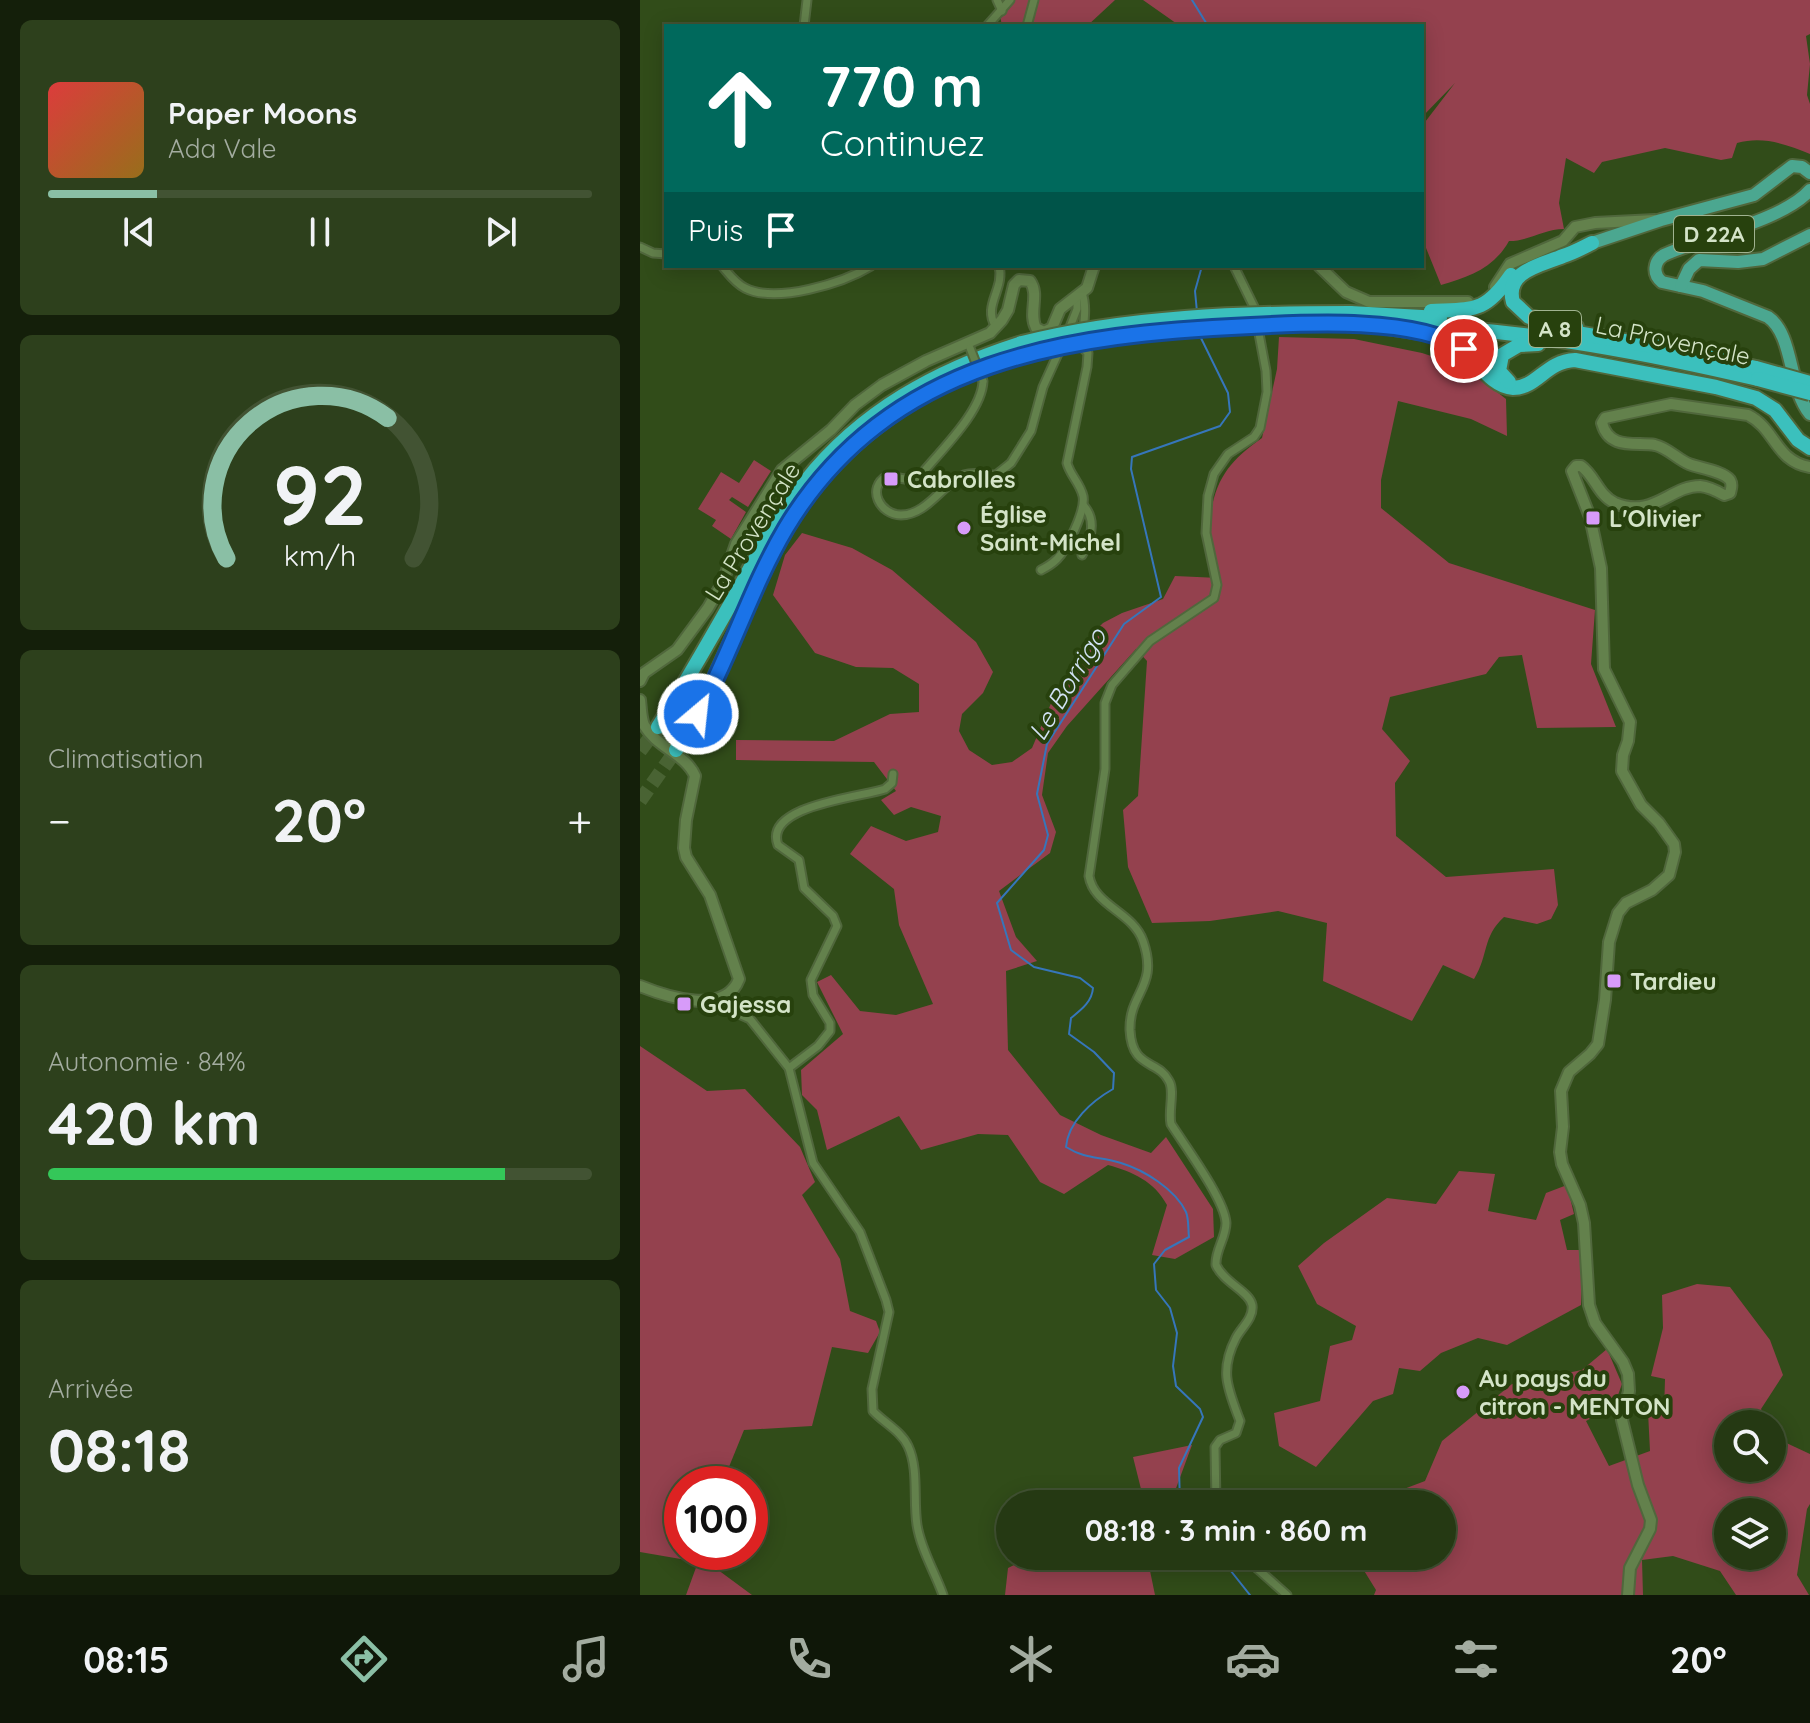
<!DOCTYPE html>
<html lang="fr">
<head>
<meta charset="utf-8">
<style>
	:root { --surface:#253913; --page:#2d401c; --text:#f1f3f6; --muted:#a3aca0; --line:#425333; --accent:#8abfa5 }
	body { margin:0; font-family:Quicksand,sans-serif; background:var(--page); color:var(--text); height:100vh; display:flex; flex-direction:column; font-size:30px; white-space:nowrap }
	* { box-sizing:border-box; margin:0 }
	p { font-size:26px; color:var(--muted) }
	.icon { flex:none; width:44px; height:44px; fill:none; stroke:currentColor; stroke-width:2; stroke-linecap:round; stroke-linejoin:round }
	.map { position:relative; flex:1; overflow:hidden }
	.sheet { display:flex; flex-direction:column; gap:20px; padding:20px; background:#141f0a; width:640px }
	.sheet>* { flex:none }
	.hud { position:absolute; left:24px; top:24px; width:760px; height:244px; border-radius:0px; box-shadow:0 4px 20px #0003,0 0 0 2px var(--line); background:#00695c; color:#fff; overflow:hidden }
	.tools { position:absolute; left:1074px; top:1410px; display:grid; gap:16px }
	.tools a { display:grid; place-items:center; width:72px; height:72px; border-radius:50%; background:var(--surface); box-shadow:0 4px 20px #0003,0 0 0 2px var(--line); font-size:40px }
	.speed { position:absolute; left:24px; top:1466px; display:flex; gap:16px; font-size:40px; font-weight:700; text-align:center }
	.speed>* { display:grid; place-content:center; width:104px; height:104px; border-radius:50%; background:var(--surface); box-shadow:0 4px 20px #0003,0 0 0 2px var(--line); line-height:1 }
	.speed .limit { border:12px solid #d22; background:#fff; color:#111 }
	.pin { position:absolute; display:grid; place-items:center; width:68px; height:68px; color:#fff; margin:-34px; border:4px solid #fff; border-radius:50%; box-shadow:0 2px 8px #0007 }
	.me { position:absolute; width:88px; margin:-44px; rotate:28deg; stroke-linejoin:round; filter:drop-shadow(0 0 6px #0008) }
	.turn { display:flex; align-items:center; gap:28px; height:168px; padding:0 24px; font-size:36px }
	.turn .icon { width:104px; height:104px; stroke-width:2.5 }
	.turn b { display:block; font-size:56px; line-height:68px }
	.then { display:flex; align-items:center; height:76px; padding:0 24px; background:#0003; gap:16px; font-size:30px }
	.big { font-size:60px; font-weight:700; line-height:1.1 }
	.sheet .card { flex:1; display:flex; flex-direction:column; justify-content:center; gap:12px; min-width:0; padding:0 28px; border-radius:12px; background:var(--page) }
	.sheet .dial { align-items:center; gap:0 }
	.dial svg { height:208px; overflow:visible; fill:none; stroke:var(--line); stroke-width:7; stroke-linecap:round; text-anchor:middle }
	.dial text { fill:var(--text); stroke:none }
	.song { display:flex; align-items:center; gap:24px }
	.cover { width:96px; height:96px; border-radius:12px; background:linear-gradient(135deg,hsl(0 70% 55%),hsl(40 70% 35%)) }
	.played { height:8px; border-radius:4px; background:linear-gradient(90deg,var(--accent) 20%,var(--line) 20%) }
	.keys { display:flex; justify-content:space-around; direction:ltr }
	.heat { display:flex; justify-content:space-between; align-items:center; font-size:44px; direction:ltr }
	.charge { height:12px; border-radius:6px; background:linear-gradient(90deg,#34c759 84%,var(--line) 0) }
	.trip { position:absolute; left:356px; top:1490px; width:460px; height:80px; border-radius:40px; background:var(--surface); box-shadow:0 4px 20px #0003,0 0 0 2px var(--line); font-weight:700; line-height:80px; text-align:center }
	.tab-bar { display:flex; height:128px; justify-content:space-around; align-items:center; background:#0f1708; color:var(--muted) }
	.tab-bar .icon { width:56px; height:56px }
	.tab-bar .selected { color:var(--accent) }
	.tab-bar b { font-size:36px; color:var(--text) }
	main { display:flex; flex:1; min-height:0 }
	.map>svg:first-child { display:block }
	.green { fill:#94414e; fill-rule:evenodd }
	.lines { fill:none; stroke-linecap:round; stroke-linejoin:round }
	.stream { stroke:#3676bb; stroke-width:2 }
	.highway-tunnel { stroke:#496333; stroke-width:14; stroke-dasharray:14 7; stroke-linecap:butt }
	.street-casing { stroke:#50673c; stroke-width:11 }
	.secondary-casing { stroke:#50673c; stroke-width:14 }
	.primary-casing { stroke:#50673c; stroke-width:16 }
	.highway-casing { stroke:#50673c; stroke-width:18 }
	.street { stroke:#63814c; stroke-width:7 }
	.secondary { stroke:#63814c; stroke-width:10 }
	.primary { stroke:#4ba790; stroke-width:12 }
	.highway { stroke:#3bc0bd; stroke-width:14 }
	.street-bridge-casing { stroke:#50673c; stroke-width:11; stroke-linecap:butt }
	.highway-bridge-casing { stroke:#50673c; stroke-width:18; stroke-linecap:butt }
	.street-bridge { stroke:#63814c; stroke-width:7 }
	.highway-bridge { stroke:#3bc0bd; stroke-width:14 }
	.route-casing { stroke:#114b97; stroke-width:20 }
	.route { stroke:#1a73e8; stroke-width:14 }
	.poi-dot { fill:#d79bf9; stroke:#27410d; stroke-width:3 }
	.labels { text-anchor:middle; dominant-baseline:central; stroke-width:8; stroke-linejoin:round; paint-order:stroke }
	.shield { fill:#27410d; stroke:#a0b390; stroke-width:2 }
	.shield-label { font-size:22px; font-weight:bold; fill:#d4e4c8 }
	.street-label { font-size:24px; fill:#d4e4c8; stroke:#27410d }
	.poi-label { font-size:24px; font-weight:bold; fill:#d4e4c8; stroke:#27410d; text-anchor:start }
	.water-label { font-size:26px; font-style:italic; fill:#d3e3f6; stroke:#27410d }
</style>
</head>
<body>
<main>
<section class="sheet">
<div class="card">
<div class="song"><i class="cover"></i><div><b>Paper Moons</b><p>Ada Vale</p></div></div>
<div class="played"></div>
<div class="keys"><svg class="icon" aria-label="previous" viewBox="0 0 24 24"><path d="M18 5L8 12l10 7zM5 5v14"/></svg><svg class="icon" aria-label="pause" viewBox="0 0 24 24"><path d="M8 5v14M16 5v14"/></svg><svg class="icon" aria-label="next" viewBox="0 0 24 24"><path d="M6 5l10 7-10 7zM19 5v14"/></svg></div>
</div>
<div class="card dial"><svg viewBox="0 0 100 80">
<path d="M14 69A42 42 0 1 1 86 69"/>
<path d="M14 69A42 42 0 0 1 76 15" stroke="#8abfa5"/>
<text x="50" y="56" font-size="32" font-weight="700">92</text>
<text x="50" y="72" font-size="11">km/h</text>
</svg></div>
<div class="card"><p>Climatisation</p>
<div class="heat"><a>−</a><b class="big">20°</b><a>+</a></div>
</div>
<div class="card"><p>Autonomie · 84%</p><b class="big">420 km</b><div class="charge"></div></div>
<div class="card"><p>Arrivée</p><b class="big">08:18</b></div>
</section>
<div class="map">
<svg width="1170" height="1595" viewBox="0 0 1170 1595">
	<rect width="100%" height="100%" fill="#314c19"/>
	<g class="green">
		<polygon points="357,0 475,0 447,26 362,26"/>
		<path d="M 503,0 L 1170,0 L 1170,34 L 1166,36 L 1170,64 L 1167,95 L 1170,104 L 1170,154 C 1146,144 1123,136 1097,143 L 1092,158 L 1081,160 L 1025,148 L 962,162 L 954,173 L 926,158 L 919,203 L 924,229 C 904,229 889,241 869,241 C 854,268 829,277 801,285 L 782,238 L 782,161 L 784,154 L 782,152 L 782,126 L 815,83 L 782,117 L 782,26 L 540,26 Z"/>
		<path d="M 639,337 L 714,339 L 782,353 L 825,367 L 866,399 L 867,436 L 831,419 L 758,401 L 741,480 L 741,508 L 809,563 L 955,610 L 951,664 L 976,727 L 897,728 L 882,655 L 859,657 L 846,674 L 750,697 L 742,729 L 770,761 L 755,783 L 756,836 L 806,877 L 914,869 L 918,905 L 911,919 L 897,924 L 864,917 C 842,937 849,955 834,979 L 803,965 L 772,1021 L 683,981 L 687,923 L 638,911 L 570,921 L 512,923 L 488,867 L 483,810 L 498,796 L 507,661 L 496,649 L 427,726 L 408,753 L 402,795 L 416,832 L 410,853 L 359,891 L 376,937 L 397,961 L 366,971 L 368,1050 L 420,1115 L 461,1135 L 511,1153 L 526,1137 L 573,1209 L 574,1237 L 535,1259 L 512,1255 L 527,1205 C 514,1181 493,1172 468,1165 L 424,1194 L 400,1182 L 368,1135 L 338,1134 L 281,1150 L 259,1116 L 187,1150 L 177,1110 L 162,1095 L 161,1070 L 203,1034 L 177,982 L 191,975 L 220,1011 L 256,1015 L 293,1004 L 259,925 L 254,889 L 210,854 L 231,826 L 266,841 L 298,832 L 301,816 L 271,807 L 254,815 L 241,800 L 256,791 L 234,762 L 96,760 L 96,740 L 194,741 L 250,714 L 279,712 L 279,684 L 253,668 L 216,667 L 175,653 L 133,595 L 145,555 L 162,533 L 212,548 L 252,570 L 336,642 L 353,672 L 343,693 L 322,714 L 319,731 L 329,750 L 352,765 L 372,762 L 392,748 L 412,701 L 443,643 L 463,623 L 482,613 L 523,599 L 535,576 L 579,578 C 576,561 568,538 570,521 C 574,480 590,460 622,438 L 637,369 Z"/>
		<polygon points="114,460 131,471 108,507 92,497 89,500 106,512 91,539 72,526 76,520 58,509 81,472 99,483"/>
		<polygon points="0,1046 67,1091 105,1089 160,1147 175,1182 162,1195 200,1259 210,1311 236,1321 240,1332 228,1353 192,1347 172,1426 104,1430 82,1484 42,1484 42,1552 72,1552 70,1564 112,1595 46,1595 58,1562 0,1552"/>
		<polygon points="819,1171 855,1174 848,1211 896,1220 906,1193 927,1185 934,1214 920,1220 927,1250 943,1250 941,1305 867,1345 838,1338 801,1353 780,1371 759,1368 753,1394 733,1401 676,1467 639,1446 634,1413 680,1401 690,1346 712,1340 716,1326 677,1304 658,1266 684,1243 747,1198 796,1204"/>
		<path d="M 1057,1284 L 1090,1287 L 1130,1340 L 1143,1375 L 1121,1409 L 1130,1424 L 1088,1424 L 1088,1468 L 1132,1468 L 1132,1427 L 1140,1440 L 1170,1454 L 1170,1504 L 1167,1509 L 1157,1575 L 1169,1595 L 1096,1595 L 1080,1571 L 1033,1556 L 1002,1560 L 1003,1595 L 734,1595 L 736,1590 L 723,1569 L 723,1556 L 802,1556 L 802,1504 L 711,1504 L 713,1496 L 756,1492 L 785,1481 L 802,1441 L 872,1384 L 942,1370 L 967,1349 L 982,1384 L 974,1406 L 946,1421 L 969,1466 L 1010,1451 L 1008,1412 L 1024,1413 L 1025,1379 L 1011,1376 L 1023,1328 L 1022,1295 ZM 1088,1512 L 1132,1512 L 1132,1556 L 1088,1556 Z"/>
		<polygon points="552,1445 535,1491 538,1504 477,1504 502,1493 493,1457"/>
		<polygon points="392,1556 536,1556 534,1561 508,1561 515,1595 365,1595 368,1568"/>
	</g>
	<g class="lines">
		<g class="stream">
			<polyline points="552,0 568,26"/>
			<polyline points="557,312 555,291 562,266"/>
			<path d="M 540,1504 L 539,1468 L 563,1417 L 560,1409 L 536,1386 L 533,1366 L 537,1333 L 530,1308 L 516,1290 L 514,1264 L 525,1250 L 549,1237 C 548,1230 549,1219 546,1212 C 535,1189 504,1170 481,1163 C 459,1156 447,1160 426,1147 C 428,1122 452,1101 473,1089 L 474,1073 L 454,1052 L 429,1034 L 431,1018 C 441,1010 452,1002 453,988 L 440,978 L 394,967 L 371,950 L 357,903 L 404,850 L 408,835 L 397,794 L 407,744 L 484,624 L 521,597 L 491,469 L 492,457 L 580,426 L 590,412 L 588,393 L 559,334"/>
			<polyline points="579,1556 610,1595"/>
		</g>
		<g class="highway-tunnel">
			<polyline points="0,751 18,727"/>
			<polyline points="0,801 36,750"/>
		</g>
		<defs>
			<g id="street">
				<polyline points="357,0 362,11"/>
				<polyline points="164,26 167,0"/>
				<polyline points="347,26 370,0"/>
				<polyline points="387,26 394,0"/>
				<polyline points="0,247 13,253 26,254"/>
				<path d="M 82,266 C 89,274 95,283 105,288 C 136,304 203,283 231,266"/>
				<path d="M 356,327 C 342,306 365,289 359,266"/>
				<polyline points="428,332 437,309 437,297"/>
				<path d="M 343,381 C 342,412 299,452 280,476 L 271,480 L 247,476 C 226,488 240,515 261,515 C 287,515 302,484 324,475 C 335,471 345,475 356,475 L 371,463 L 391,431 L 403,387 L 421,347"/>
				<path d="M 442,555 C 451,539 457,521 444,506"/>
				<path d="M 401,570 C 407,567 413,563 417,559 C 427,549 446,510 443,496 C 440,483 430,475 427,463 L 447,367 L 448,353 L 442,347 C 442,330 448,309 442,293"/>
				<path d="M 62,1000 L 67,1008 L 90,1010 L 110,1019 L 149,1068 L 173,1163 L 220,1232 L 246,1300 L 249,1312 L 232,1389 L 233,1411 C 243,1422 261,1431 268,1446 C 279,1469 273,1500 277,1525 C 281,1550 295,1572 303,1595"/>
				<path d="M 149,1068 L 178,1046 L 190,1031 L 190,1023 L 173,995 L 171,980 L 197,926 L 193,916 L 164,888 L 159,860 L 138,845 C 123,805 222,797 245,789 L 252,783 L 253,774"/>
				<path d="M 576,1504 L 575,1447 L 580,1440 L 596,1433 L 600,1421 C 588,1389 579,1371 596,1338 C 601,1328 614,1318 612,1305 C 609,1291 584,1283 576,1265 C 575,1250 586,1238 586,1223 C 585,1200 545,1146 531,1124 C 528,1111 535,1091 529,1081 C 518,1059 492,1070 490,1030 C 489,992 519,987 503,941 C 493,912 454,906 449,876 L 465,769 L 465,703 L 472,685 L 510,641 L 574,598 L 577,585 L 566,533 L 568,496 L 574,474 L 588,454 L 614,437 L 620,428 L 627,392 L 626,371 L 614,307 L 594,266"/>
				<polyline points="603,1556 647,1595"/>
			</g>
			<g id="secondary">
				<polyline points="679,266 706,292 729,302 828,302"/>
				<polyline points="855,287 870,264 923,241 935,227 955,223 1015,220"/>
				<path d="M 0,681 L 4,673 L 37,650 L 68,608 L 83,582 L 96,544 L 142,470 L 191,430 L 215,405 L 242,385 L 286,361 L 350,333 L 362,320 L 368,310 L 374,285 L 379,280 L 390,281 C 400,295 388,313 396,328 L 404,332 L 412,328 L 420,309 L 447,288 L 454,266"/>
				<path d="M 0,700 C 1,708 1,718 4,725 C 16,747 46,754 55,776 L 46,820 L 44,848 L 46,857 L 70,895 L 99,979 C 85,1016 27,997 0,986"/>
				<path d="M 988,1595 L 990,1568 L 1010,1529 L 1011,1520 L 998,1485 L 982,1420 L 989,1391 L 988,1374 L 983,1362 L 955,1323 L 949,1305 L 944,1223 L 940,1205 L 922,1164 L 920,1152 L 923,1127 L 921,1091 L 929,1072 L 950,1054 L 958,1044 L 965,1000 L 969,942 L 978,913 L 986,903 L 1012,890 L 1029,875 L 1035,852 L 1034,844 L 1019,823 L 1001,805 L 982,771 L 983,755 L 988,741 L 990,722 L 964,669 L 961,568 L 950,517 L 932,471 L 936,466 L 941,466 C 955,476 958,495 975,503 C 1013,519 1030,486 1060,486 C 1069,487 1077,491 1084,495 L 1090,493 C 1091,488 1093,485 1090,480 C 1083,471 1059,468 1049,464 C 1037,459 1028,448 1015,445 C 995,442 969,450 962,423 L 965,418 L 1031,404 L 1108,415 C 1136,429 1135,461 1170,467"/>
			</g>
			<g id="primary">
				<path d="M 1170,190 C 1144,220 1063,237 1024,255 C 1014,261 1012,274 1022,282 L 1063,291 L 1128,317 C 1154,335 1148,387 1170,414"/>
				<polyline points="952,243 1021,220 1114,195 1152,166 1162,167 1170,173"/>
				<polyline points="1041,286 1049,269 1059,260 1098,262 1123,259 1170,235"/>
			</g>
			<g id="highway">
				<path d="M 791,311 C 834,309 845,313 871,275"/>
				<polyline points="710,313 800,318"/>
				<path d="M 728,324 C 755,329 789,330 814,343 C 834,354 849,387 873,388 C 897,388 906,361 935,360 L 1076,387 L 1116,398 L 1135,410 L 1158,440 L 1170,448"/>
				<path d="M 783,326 C 896,332 1007,353 1118,379"/>
				<path d="M 936,327 L 889,317 L 873,302 C 864,271 902,265 923,256 C 933,253 942,248 952,243"/>
				<polyline points="925,331 1037,350 1116,368"/>
				<polyline points="869,382 859,371 862,355 879,345 898,344"/>
				<path d="M 18,727 C 45,684 70,640 95,596 C 116,557 137,517 165,482 C 221,411 297,370 382,343"/>
				<path d="M 36,750 C 77,684 101,612 138,543 C 189,447 277,385 380,355"/>
			</g>
		</defs>
		<use href="#street" class="street-casing"/>
		<use href="#secondary" class="secondary-casing"/>
		<use href="#primary" class="primary-casing"/>
		<use href="#highway" class="highway-casing"/>
		<use href="#street" class="street"/>
		<use href="#secondary" class="secondary"/>
		<use href="#primary" class="primary"/>
		<use href="#highway" class="highway"/>
		<defs>
			<polyline id="street-bridge" points="330,348 343,381"/>
			<g id="highway-bridge">
				<path d="M 382,343 C 489,316 600,313 710,313"/>
				<path d="M 380,355 C 486,325 600,323 709,324"/>
				<polyline points="1116,368 1170,383"/>
				<polyline points="1118,379 1170,393"/>
			</g>
		</defs>
		<use href="#street-bridge" class="street-bridge-casing"/>
		<use href="#highway-bridge" class="highway-bridge-casing"/>
		<use href="#street-bridge" class="street-bridge"/>
		<use href="#highway-bridge" class="highway-bridge"/>
	</g>
	<g class="lines">
		<defs>
			<path id="route" d="M 58,714 C 91,654 111,587 146,528 C 248,358 430,334 611,326 C 666,323 779,317 824,349"/>
		</defs>
		<use href="#route" class="route-casing"/>
		<use href="#route" class="route"/>
	</g>
	<g class="poi-dot">
		<rect x="243" y="471" width="16" height="16" rx="4"/>
		<rect x="945" y="510" width="16" height="16" rx="4"/>
		<circle cx="324" cy="528" r="8"/>
		<rect x="966" y="973" width="16" height="16" rx="4"/>
		<rect x="36" y="996" width="16" height="16" rx="4"/>
		<circle cx="823" cy="1392" r="8"/>
	</g>
	<g class="labels">
		<g class="shield">
			<rect x="1034" y="216" width="80" height="36" rx="6"/>
			<rect x="889" y="311" width="52" height="36" rx="6"/>
		</g>
		<g class="shield-label">
			<text x="1074" y="234">D 22A</text>
			<text x="915" y="329">A 8</text>
		</g>
		<g class="street-label">
			<text transform="translate(1033 340) rotate(12)">La Provençale</text>
			<text transform="translate(112 531) rotate(-58)">La Provençale</text>
		</g>
		<g class="poi-label">
			<text x="267" y="479">Cabrolles</text>
			<text x="340" y="514">Église<tspan x="340" dy="28">Saint-Michel</tspan></text>
			<text x="969" y="518">L'Olivier</text>
			<text x="990" y="981">Tardieu</text>
			<text x="60" y="1004">Gajessa</text>
			<text x="839" y="1378">Au pays du<tspan x="839" dy="28">citron - MENTON</tspan></text>
		</g>
		<g class="water-label">
			<text transform="translate(427 684) rotate(-59)">Le Borrigo</text>
		</g>
	</g>
</svg>
<div class="tools">
<a><svg class="icon" aria-label="search" viewBox="0 0 24 24"><circle cx="10" cy="10" r="6"/><path d="M15 15l6 6"/></svg></a>
<a><svg class="icon" aria-label="layers" viewBox="0 0 24 24"><path d="M12 4l9 5-9 5-9-5zM3 14l9 5 9-5"/></svg></a>
</div>
<div class="speed"><div class="limit">100</div></div>
<div class="pin" style="left:824px;top:349px;background:#d93025"><svg class="icon" aria-label="arrive" viewBox="0 0 24 24"><path d="M6 21V4h12l-3 4 3 4H6"/></svg></div>
<svg class="me" style="left:58px;top:714px" viewBox="-20 -20 40 40"><circle r="17" fill="#1a73e8" stroke="#fff" stroke-width="3"/><path d="M0-11L8 9 0 5-8 9z" fill="#fff"/></svg>
<div class="trip">08:18 · 3 min · 860 m</div>
<div class="hud">
<div class="turn"><svg class="icon" aria-label="ahead" viewBox="0 0 24 24"><path d="M12 20V5M6 11l6-6 6 6"/></svg><div><b>770 m</b>Continuez</div></div>
<div class="then">Puis<svg class="icon" aria-label="arrive" viewBox="0 0 24 24"><path d="M6 21V4h12l-3 4 3 4H6"/></svg></div>
</div>
</div>
</main>
<nav class="tab-bar">
<b>08:15</b>
<svg class="icon selected" aria-label="directions" viewBox="0 0 24 24"><path d="M12 3l9 9-9 9-9-9zM9 14v-3h6M13 9l2 2-2 2"/></svg>
<svg class="icon" aria-label="music" viewBox="0 0 24 24"><path d="M9 18V5l10-2v13"/><circle cx="6" cy="18" r="3"/><circle cx="16" cy="16" r="3"/></svg>
<svg class="icon" aria-label="phone" viewBox="0 0 24 24"><path d="M5 4h4l2 5-3 2q2 4 5 5l2-3 5 2v4C11 20 4 13 5 4z"/></svg>
<svg class="icon" aria-label="climate" viewBox="0 0 24 24"><path d="M12 3v18M4 7l16 10M4 17L20 7"/></svg>
<svg class="icon" aria-label="car" viewBox="0 0 24 24"><path d="M5 17H2v-5l4-1 3-4h7l3 4 3 1v5h-3M9 17h6M6 11h13"/><circle cx="7" cy="17" r="2"/><circle cx="17" cy="17" r="2"/></svg>
<svg class="icon" aria-label="filters" viewBox="0 0 24 24"><path d="M4 7h16M4 17h16"/><circle cx="9" cy="7" r="2"/><circle cx="15" cy="17" r="2"/></svg>
<b>20°</b>
</nav>
</body>
</html>
